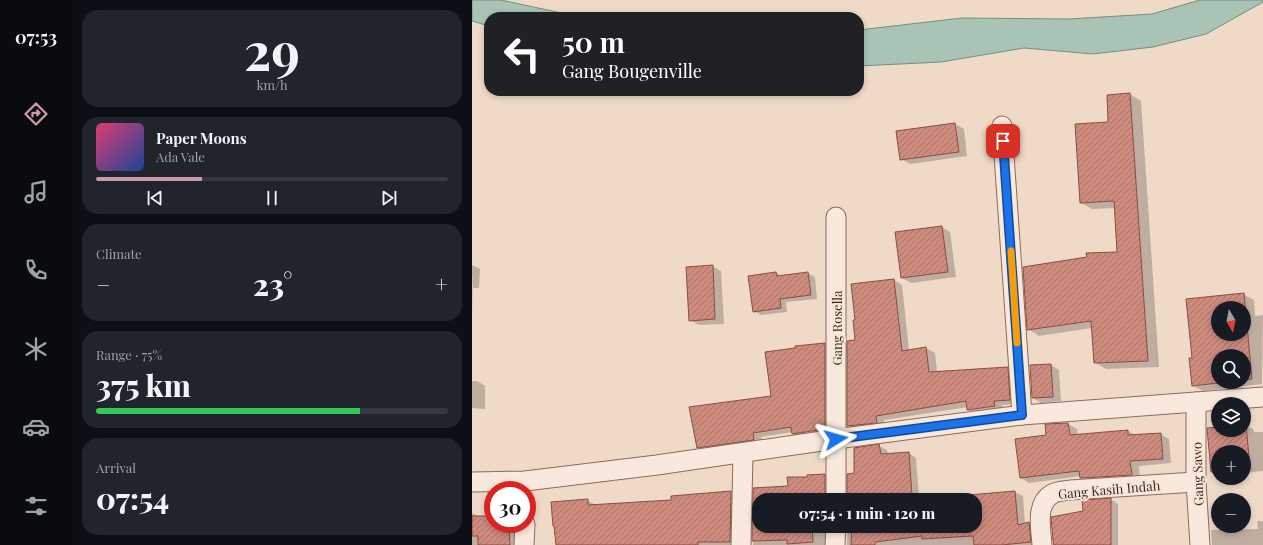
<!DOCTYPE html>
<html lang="en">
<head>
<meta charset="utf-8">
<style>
	:root { --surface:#171b24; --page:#20242c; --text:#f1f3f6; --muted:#9ea1a6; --line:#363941; --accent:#cb99a8 }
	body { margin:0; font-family:"Playfair Display",serif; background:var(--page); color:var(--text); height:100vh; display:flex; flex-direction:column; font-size:15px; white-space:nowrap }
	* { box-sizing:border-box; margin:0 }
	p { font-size:13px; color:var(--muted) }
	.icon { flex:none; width:22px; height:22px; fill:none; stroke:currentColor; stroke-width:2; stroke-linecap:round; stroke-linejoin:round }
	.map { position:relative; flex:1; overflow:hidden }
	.drawer { display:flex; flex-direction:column; gap:10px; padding:10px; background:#0d0f14; width:400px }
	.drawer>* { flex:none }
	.hud { position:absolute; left:12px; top:12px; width:380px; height:84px; border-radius:16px; box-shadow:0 2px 6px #0003; background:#202124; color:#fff; overflow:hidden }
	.needle { width:26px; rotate:170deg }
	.controls { position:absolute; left:739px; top:301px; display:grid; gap:8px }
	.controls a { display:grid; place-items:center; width:40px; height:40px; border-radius:50%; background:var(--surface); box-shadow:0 2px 6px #0003; font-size:20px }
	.speed { position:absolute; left:12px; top:481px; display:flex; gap:8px; font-size:20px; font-weight:700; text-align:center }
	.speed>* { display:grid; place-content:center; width:52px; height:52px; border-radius:50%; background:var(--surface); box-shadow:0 2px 6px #0003; line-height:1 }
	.speed .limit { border:6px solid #d22; background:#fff; color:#111 }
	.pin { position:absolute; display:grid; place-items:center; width:34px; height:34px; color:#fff; margin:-17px; border-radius:8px; box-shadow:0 2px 6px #0006 }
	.me { position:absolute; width:44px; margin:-22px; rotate:82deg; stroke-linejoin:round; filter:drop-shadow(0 0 3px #0008) }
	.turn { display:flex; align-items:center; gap:14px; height:84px; padding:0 12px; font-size:18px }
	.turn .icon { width:52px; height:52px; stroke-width:2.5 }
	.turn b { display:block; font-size:28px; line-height:34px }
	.big { font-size:30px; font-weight:800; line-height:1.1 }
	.drawer .card { flex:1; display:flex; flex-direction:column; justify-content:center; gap:6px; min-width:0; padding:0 14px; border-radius:16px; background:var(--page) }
	.drawer .dial { align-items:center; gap:0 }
	.dial b { font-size:52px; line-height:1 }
	.song { display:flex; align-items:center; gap:12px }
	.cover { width:48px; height:48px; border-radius:6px; background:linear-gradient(135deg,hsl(340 70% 55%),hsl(220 70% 35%)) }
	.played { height:4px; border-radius:2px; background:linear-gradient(90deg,var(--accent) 30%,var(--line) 30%) }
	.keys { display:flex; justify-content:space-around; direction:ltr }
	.heat { display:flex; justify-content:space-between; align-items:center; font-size:22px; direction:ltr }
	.charge { height:6px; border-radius:3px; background:linear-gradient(90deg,#34c759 75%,var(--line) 0) }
	.trip { position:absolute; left:280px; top:493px; width:230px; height:40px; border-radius:16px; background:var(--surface); box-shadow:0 2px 6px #0003; font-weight:800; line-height:40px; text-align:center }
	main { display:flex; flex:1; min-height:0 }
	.tab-bar { display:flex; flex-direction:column; width:72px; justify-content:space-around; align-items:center; background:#090b0e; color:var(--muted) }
	.tab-bar .icon { width:28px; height:28px }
	.tab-bar .current { color:var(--accent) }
	.tab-bar b { font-size:18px; color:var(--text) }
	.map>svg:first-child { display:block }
	.water { fill:#a9c3b5; stroke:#6f9281 }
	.shadow { fill:#0003; fill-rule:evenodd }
	.building { fill:url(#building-hatch); stroke:#8b4d42; fill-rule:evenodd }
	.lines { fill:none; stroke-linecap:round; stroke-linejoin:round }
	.minor-casing { stroke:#8c6a5c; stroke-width:21 }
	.minor { stroke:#f9e9dc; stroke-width:19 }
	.route-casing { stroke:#114b97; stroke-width:10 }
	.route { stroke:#1a73e8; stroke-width:7 }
	.slow { stroke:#f59e0b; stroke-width:7 }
	.labels { text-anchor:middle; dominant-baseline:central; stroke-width:4; stroke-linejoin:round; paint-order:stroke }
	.street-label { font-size:13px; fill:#3c2720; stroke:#f6e6d8 }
</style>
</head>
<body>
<main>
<nav class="tab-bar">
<b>07:53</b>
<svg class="icon current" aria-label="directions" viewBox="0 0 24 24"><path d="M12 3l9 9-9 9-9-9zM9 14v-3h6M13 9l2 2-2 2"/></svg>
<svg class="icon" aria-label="music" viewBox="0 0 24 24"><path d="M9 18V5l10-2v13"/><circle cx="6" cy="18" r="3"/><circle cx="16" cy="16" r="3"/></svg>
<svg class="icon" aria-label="phone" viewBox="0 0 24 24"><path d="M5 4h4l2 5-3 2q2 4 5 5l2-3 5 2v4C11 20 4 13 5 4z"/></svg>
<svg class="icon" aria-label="climate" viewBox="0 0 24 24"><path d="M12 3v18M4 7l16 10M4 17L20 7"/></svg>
<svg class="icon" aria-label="car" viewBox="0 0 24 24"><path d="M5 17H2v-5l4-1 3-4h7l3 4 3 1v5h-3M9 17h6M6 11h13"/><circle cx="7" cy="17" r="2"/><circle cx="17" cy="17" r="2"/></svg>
<svg class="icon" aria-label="filters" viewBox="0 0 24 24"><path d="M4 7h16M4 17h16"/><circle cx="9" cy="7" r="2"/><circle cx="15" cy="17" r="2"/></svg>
</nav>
<section class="drawer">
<div class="card dial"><b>29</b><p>km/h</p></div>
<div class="card">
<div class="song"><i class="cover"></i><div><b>Paper Moons</b><p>Ada Vale</p></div></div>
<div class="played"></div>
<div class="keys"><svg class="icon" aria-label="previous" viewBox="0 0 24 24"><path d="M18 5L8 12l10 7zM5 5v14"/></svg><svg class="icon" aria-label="pause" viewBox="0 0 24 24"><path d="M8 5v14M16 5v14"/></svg><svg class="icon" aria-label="next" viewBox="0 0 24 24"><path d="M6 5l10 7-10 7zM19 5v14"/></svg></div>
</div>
<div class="card"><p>Climate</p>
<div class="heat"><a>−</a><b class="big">23°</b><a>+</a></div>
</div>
<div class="card"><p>Range · 75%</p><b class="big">375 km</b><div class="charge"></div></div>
<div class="card"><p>Arrival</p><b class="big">07:54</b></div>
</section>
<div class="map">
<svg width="791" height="545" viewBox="0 0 791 545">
	<defs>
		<pattern id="building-hatch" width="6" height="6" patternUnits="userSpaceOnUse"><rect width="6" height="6" fill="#ce8b7e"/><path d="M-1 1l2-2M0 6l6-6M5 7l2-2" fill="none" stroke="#a87267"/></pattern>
	</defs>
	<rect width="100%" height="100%" fill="#efdac8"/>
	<g class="water">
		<polygon points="0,0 29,0 108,17 17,17 17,26 0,21"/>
		<polygon points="728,0 791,0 791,2 734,34 681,47 621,54 552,48 469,62 387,66 387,30 490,18 597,19 680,14"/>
	</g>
	<g class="shadow">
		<polygon points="658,94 669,101 687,367 634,369 622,362 620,328 567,336 556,329 646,253 643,208 620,209 609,203 637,123"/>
		<polygon points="483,124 492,129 495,156 438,164 429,159 425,132"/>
		<polygon points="470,227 478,232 484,277 439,283 430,278 424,233"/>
		<polygon points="0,265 8,269 7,288 1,288 1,316"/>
		<polygon points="240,266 249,271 252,324 227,325 218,320"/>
		<polygon points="304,273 310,276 336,273 343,277 345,299 314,302 315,312 289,315 282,311"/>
		<polygon points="422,280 430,285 437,350 454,348 463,353 465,372 535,368 544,373 546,404 530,405 531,411 505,415 496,410 496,407 412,420 413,427 385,431 376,426 376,342 384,341"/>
		<path d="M 771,294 L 782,300 L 783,316 L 791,315 L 790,384 L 731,391 L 721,386 L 721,359 L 715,300 ZM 746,308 L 772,308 L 772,334 L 746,334 ZM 746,356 L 772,356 L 772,382 L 746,382 Z"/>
		<polygon points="353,344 361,349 361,434 330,439 321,434 321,432 289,437 290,444 234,452 226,447 300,397"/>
		<polygon points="579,365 587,370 589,401 569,403 561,398"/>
		<polygon points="0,381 5,381 13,386 13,409 0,408"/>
		<polygon points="596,424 605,429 606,435 655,431 664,435 688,434 697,439 699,463 667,466 668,480 618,483 609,478 609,476 557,483 549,478 575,436 574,425"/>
		<polygon points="772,425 781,429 782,432 791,432 791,471 772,473 772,452 746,452 746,475 740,471 746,428 746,430 772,430"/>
		<polygon points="407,446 415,450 416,455 437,453 444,458 447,497 471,495 477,498 543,492 551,496 553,524 557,523 565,528 566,545 375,545 376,526 503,526 503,500 376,500 383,474"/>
		<polygon points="353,475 360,480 360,500 287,500 287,526 362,526 360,545 281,545 282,489 317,487 336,478"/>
		<polygon points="259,492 267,497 266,545 85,545 115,500 123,505 200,501"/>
		<polygon points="638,499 646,504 646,545 581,545 580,518 612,511"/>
		<polygon points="0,513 8,517 21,517 21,524 45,524 45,545 0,545"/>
		<polygon points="785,521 791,521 791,545 740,545 739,530 786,529"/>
	</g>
	<g class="building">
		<polygon points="658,93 676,361 622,363 619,321 555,330 551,267 615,257 614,253 645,252 642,201 608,203 603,124 636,122 635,95"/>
		<polygon points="483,123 487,152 428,160 424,131"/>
		<polygon points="470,226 476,272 429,278 423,232"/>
		<polygon points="241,265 243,319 217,321 214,267"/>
		<polygon points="304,272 305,276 336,272 339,295 308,299 309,308 281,312 276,276"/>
		<polygon points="422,279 430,351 454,347 457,372 536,367 538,400 522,401 523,406 495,410 494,401 404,416 405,423 375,426 375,341 383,340 381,320 383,320 379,284"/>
		<path d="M 772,293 L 780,379 L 772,380 L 772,356 L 746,356 L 746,382 L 755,382 L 720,386 L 717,358 L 720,358 L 714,299 ZM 746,308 L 772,308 L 772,334 L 746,334 Z"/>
		<polygon points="353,343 353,429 320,434 319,427 281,433 282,440 225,448 217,407 299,396 293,352 323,348 323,346"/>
		<polygon points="579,364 581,397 560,398 558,365"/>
		<polygon points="596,423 598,435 656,430 656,435 689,433 691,459 658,461 660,475 608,478 607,471 548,478 543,439 574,435 573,424"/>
		<polygon points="772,424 774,424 778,468 772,469 772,452 746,452 746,471 739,472 735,428 746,427 746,430 772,430"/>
		<polygon points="407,444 409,454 437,452 440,496 472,494 472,497 543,491 546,525 557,522 559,542 530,545 502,545 501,536 450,539 450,536 403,542 403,545 379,545 380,526 503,526 503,500 375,500 375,474 382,473 382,448"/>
		<polygon points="353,474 353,500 287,500 287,526 340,526 341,542 315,544 315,540 280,541 281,488 316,486 315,477 335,477 335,475"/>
		<polygon points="259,491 258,542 226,542 226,545 84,545 82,526 81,526 79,502 116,499 116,505 199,500 199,496"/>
		<polygon points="639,498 639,545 582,545 581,540 579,517 611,511 610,500"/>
		<polygon points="0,516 21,516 21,524 37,524 38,545 6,545 6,536 0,536"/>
	</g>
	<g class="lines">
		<defs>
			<g id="minor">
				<polyline points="530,126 550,415"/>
				<polyline points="724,402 724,482 728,545"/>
				<polyline points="0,482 53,481 185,465 364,439 550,415 791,397"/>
				<polyline points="364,500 364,217"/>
				<polyline points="52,545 53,524"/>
				<polyline points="269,545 271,453"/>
				<polyline points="363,545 364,526"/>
				<path d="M 570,545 C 569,529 563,504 580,494 C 585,491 592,491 598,490 L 724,482"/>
			</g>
		</defs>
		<use href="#minor" class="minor-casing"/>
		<use href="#minor" class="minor"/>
	</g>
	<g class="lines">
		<defs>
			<polyline id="route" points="364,439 550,415 531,141"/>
		</defs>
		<use href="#route" class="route-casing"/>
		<use href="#route" class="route"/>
		<polyline class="slow" points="539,251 545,343"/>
	</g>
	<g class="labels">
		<g class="street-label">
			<text transform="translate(364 328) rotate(-90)">Gang Rosella</text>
			<text transform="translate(725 474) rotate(-92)">Gang Sawo</text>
			<text transform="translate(637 489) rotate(-5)">Gang Kasih Indah</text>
		</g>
	</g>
</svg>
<div class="controls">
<a><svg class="needle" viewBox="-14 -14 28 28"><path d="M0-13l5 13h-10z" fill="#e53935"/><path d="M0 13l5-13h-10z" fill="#9ea1a6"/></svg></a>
<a><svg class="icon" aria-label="search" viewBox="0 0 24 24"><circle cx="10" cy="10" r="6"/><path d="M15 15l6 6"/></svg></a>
<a><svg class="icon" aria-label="layers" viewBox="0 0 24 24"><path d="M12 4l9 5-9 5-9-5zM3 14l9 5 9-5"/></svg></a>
<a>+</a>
<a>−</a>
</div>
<div class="speed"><div class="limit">30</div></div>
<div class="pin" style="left:531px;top:141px;background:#d93025"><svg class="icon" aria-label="arrive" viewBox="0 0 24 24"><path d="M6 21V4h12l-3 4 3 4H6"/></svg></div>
<svg class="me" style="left:364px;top:439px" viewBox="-20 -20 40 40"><path d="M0-17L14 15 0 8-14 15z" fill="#1a73e8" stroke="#fff" stroke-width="4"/></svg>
<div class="trip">07:54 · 1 min · 120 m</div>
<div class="hud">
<div class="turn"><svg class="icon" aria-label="left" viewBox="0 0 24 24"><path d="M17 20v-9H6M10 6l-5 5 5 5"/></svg><div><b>50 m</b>Gang Bougenville</div></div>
</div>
</div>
</main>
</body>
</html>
